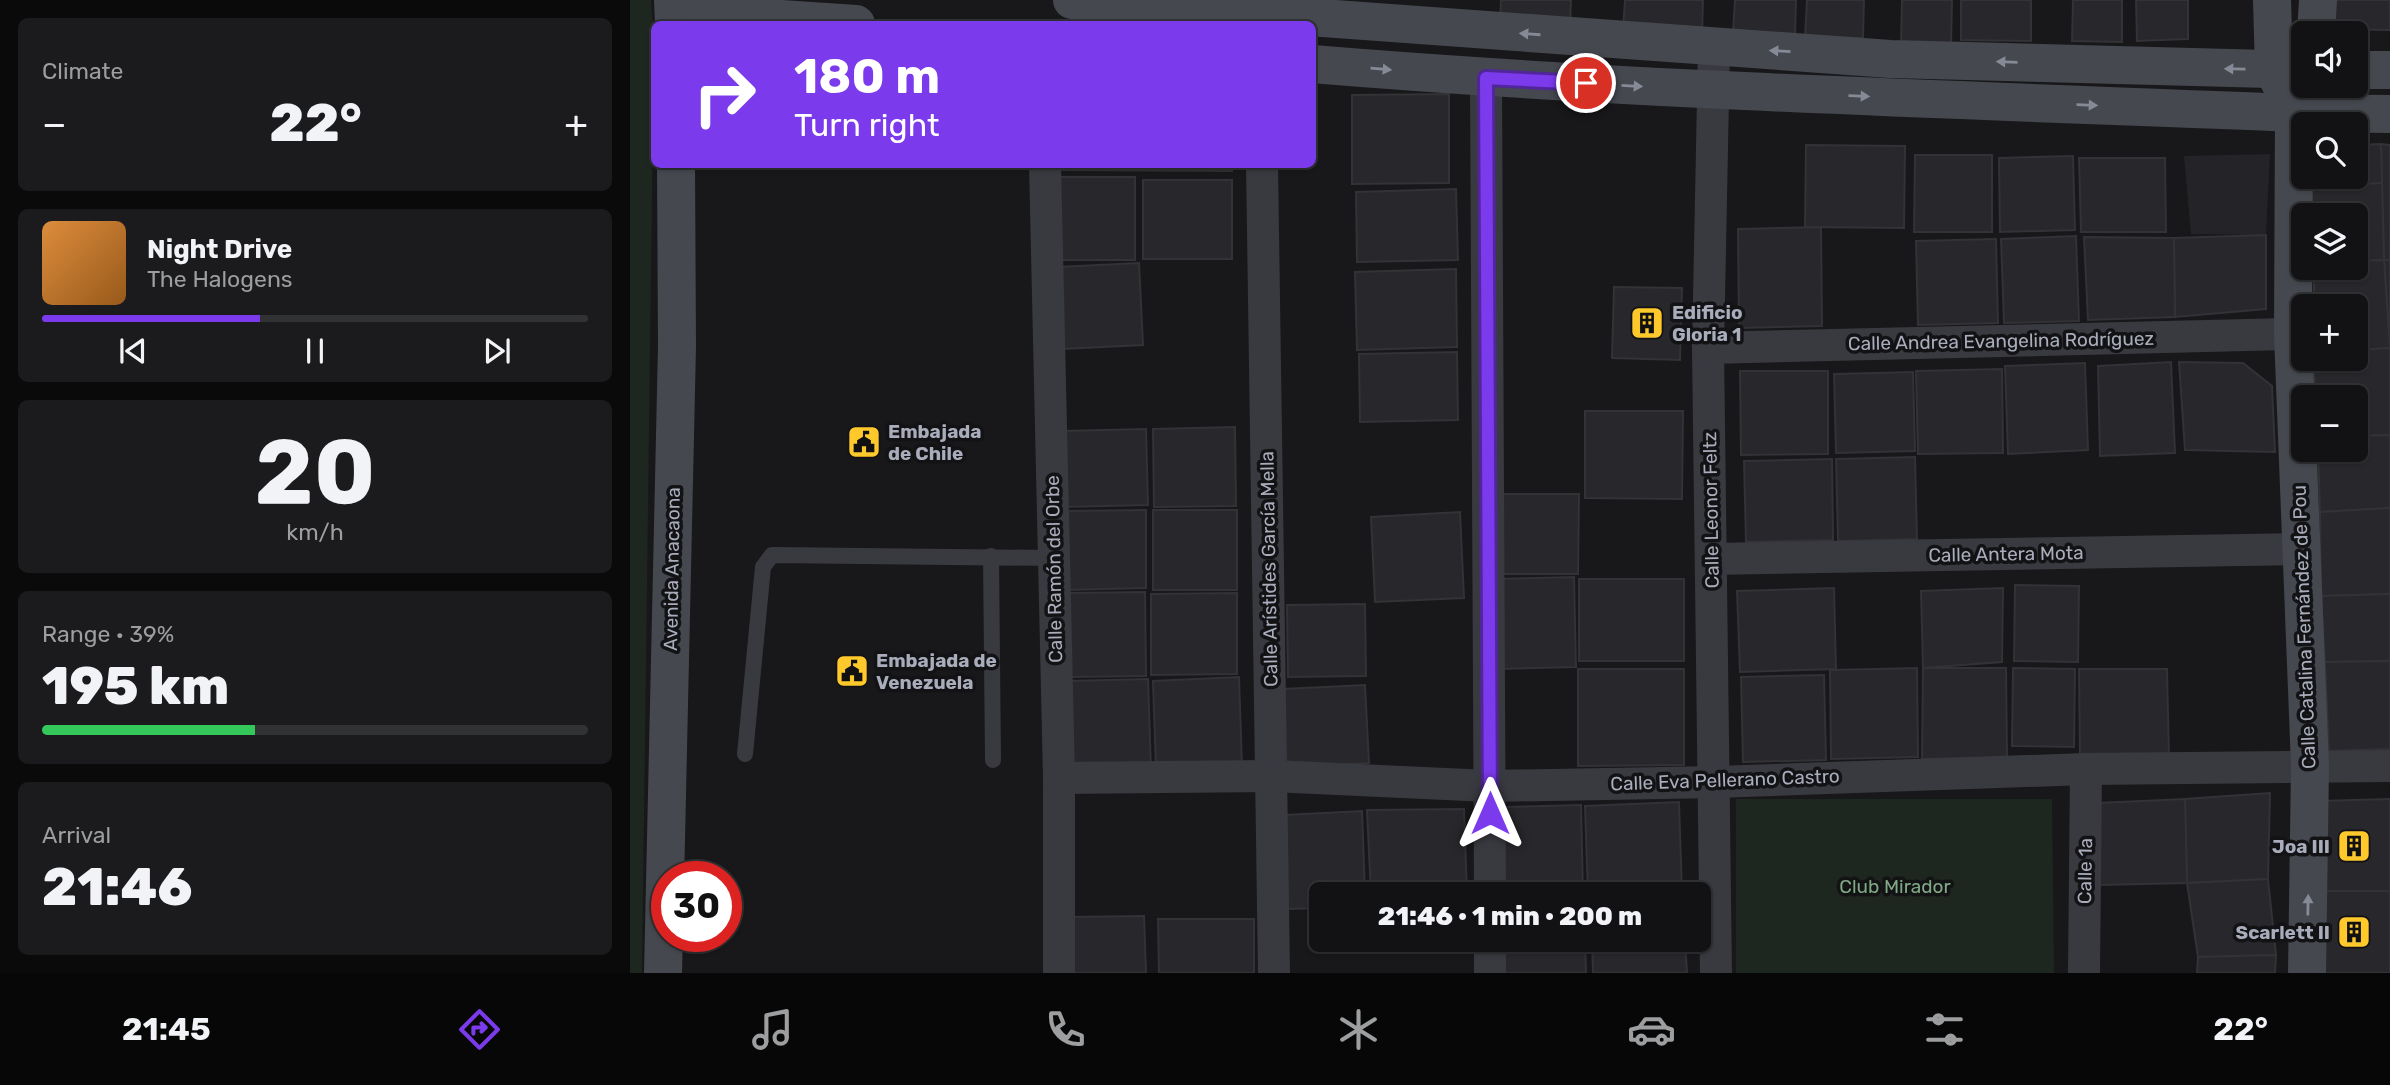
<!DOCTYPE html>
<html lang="en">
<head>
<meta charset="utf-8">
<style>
	:root { --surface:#121214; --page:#1b1b1d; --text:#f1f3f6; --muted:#9c9ea0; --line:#313234; --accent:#7c3aed }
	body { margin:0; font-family:Rubik,sans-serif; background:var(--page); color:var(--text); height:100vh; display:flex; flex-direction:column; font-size:26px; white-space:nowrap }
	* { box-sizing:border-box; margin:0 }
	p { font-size:23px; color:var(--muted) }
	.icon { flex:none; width:38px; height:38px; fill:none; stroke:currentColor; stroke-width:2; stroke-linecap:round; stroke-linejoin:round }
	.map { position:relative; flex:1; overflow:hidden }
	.sheet { display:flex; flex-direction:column; gap:18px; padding:18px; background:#0a0a0b; width:630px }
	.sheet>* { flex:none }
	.hud { position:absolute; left:21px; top:21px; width:665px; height:147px; border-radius:10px; box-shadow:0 2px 5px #0004,0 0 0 2px var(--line); background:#7c3aed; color:#fff; overflow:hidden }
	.tools { position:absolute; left:1661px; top:21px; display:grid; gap:14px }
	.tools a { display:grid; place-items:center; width:77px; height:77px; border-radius:10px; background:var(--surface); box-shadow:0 2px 5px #0004,0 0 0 2px var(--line); font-size:35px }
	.speed { position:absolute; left:21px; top:861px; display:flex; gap:14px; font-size:35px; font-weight:700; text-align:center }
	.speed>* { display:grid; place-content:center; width:91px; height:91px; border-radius:50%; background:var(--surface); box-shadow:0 2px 5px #0004,0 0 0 2px var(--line); line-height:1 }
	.speed .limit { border:10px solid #d22; background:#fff; color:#111 }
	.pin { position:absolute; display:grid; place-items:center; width:60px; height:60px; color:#fff; margin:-30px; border:4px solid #fff; border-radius:50%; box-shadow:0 2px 7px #0007 }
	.me { position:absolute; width:77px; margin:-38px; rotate:0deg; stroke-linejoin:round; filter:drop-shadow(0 0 5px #0008) }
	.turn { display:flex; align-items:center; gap:24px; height:147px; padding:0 28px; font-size:32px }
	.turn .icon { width:91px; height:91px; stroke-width:2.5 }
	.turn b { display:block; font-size:49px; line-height:60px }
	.big { font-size:52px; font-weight:800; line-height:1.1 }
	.sheet .tile { flex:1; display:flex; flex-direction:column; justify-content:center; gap:10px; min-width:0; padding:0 24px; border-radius:10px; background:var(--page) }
	.sheet .dial { align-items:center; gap:0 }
	.dial b { font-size:91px; line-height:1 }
	.song { display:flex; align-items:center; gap:21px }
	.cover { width:84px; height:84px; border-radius:10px; background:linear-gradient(135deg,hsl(30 70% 55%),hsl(30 70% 35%)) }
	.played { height:7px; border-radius:4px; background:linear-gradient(90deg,var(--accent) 40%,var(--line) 40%) }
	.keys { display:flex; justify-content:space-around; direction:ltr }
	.heat { display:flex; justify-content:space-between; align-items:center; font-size:38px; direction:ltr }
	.charge { height:10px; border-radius:5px; background:linear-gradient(90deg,#34c759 39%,var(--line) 0) }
	.trip { position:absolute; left:679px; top:882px; width:402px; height:70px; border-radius:10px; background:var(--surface); box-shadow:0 2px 5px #0004,0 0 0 2px var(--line); font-weight:800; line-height:70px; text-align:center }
	.dock { display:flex; height:112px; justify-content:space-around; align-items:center; background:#070708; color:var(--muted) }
	.dock .icon { width:49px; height:49px }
	.dock .selected { color:var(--accent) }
	.dock b { font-size:32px; color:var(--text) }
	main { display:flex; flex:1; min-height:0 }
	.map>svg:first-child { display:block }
	.built { fill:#242428 }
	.green { fill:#1d261f }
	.building { fill:#28282c; stroke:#323237; stroke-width:2 }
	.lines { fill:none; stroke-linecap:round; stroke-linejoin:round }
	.lane { stroke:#393940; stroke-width:16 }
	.street { stroke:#393940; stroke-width:32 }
	.secondary { stroke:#464850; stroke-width:38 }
	.oneway { fill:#868a96 }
	.route-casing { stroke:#51269a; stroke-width:18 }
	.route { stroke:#7c3aed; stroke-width:12 }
	.labels { text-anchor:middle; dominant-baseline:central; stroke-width:7; stroke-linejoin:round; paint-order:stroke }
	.poi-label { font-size:19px; font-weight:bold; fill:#a9adbb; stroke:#131316; text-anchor:start }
	.street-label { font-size:19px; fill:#a9adbb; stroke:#131316 }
	.park-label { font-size:19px; fill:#7fa884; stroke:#131316 }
</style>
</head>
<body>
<main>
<section class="sheet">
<div class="tile"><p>Climate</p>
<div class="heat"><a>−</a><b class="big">22°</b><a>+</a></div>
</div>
<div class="tile">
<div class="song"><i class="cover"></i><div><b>Night Drive</b><p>The Halogens</p></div></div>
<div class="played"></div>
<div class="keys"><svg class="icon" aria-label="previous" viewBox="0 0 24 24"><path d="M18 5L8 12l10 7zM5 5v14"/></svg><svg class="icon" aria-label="pause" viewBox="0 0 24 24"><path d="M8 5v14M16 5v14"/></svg><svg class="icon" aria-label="next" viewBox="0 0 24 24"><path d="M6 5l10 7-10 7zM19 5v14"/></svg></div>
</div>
<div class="tile dial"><b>20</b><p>km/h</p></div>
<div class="tile"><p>Range · 39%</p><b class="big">195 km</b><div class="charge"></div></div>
<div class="tile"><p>Arrival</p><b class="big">21:46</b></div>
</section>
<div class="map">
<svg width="1760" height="973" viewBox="0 0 1760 973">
	<rect width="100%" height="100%" fill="#18181a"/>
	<polygon class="built" points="1640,154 1636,235 1561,234 1554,156"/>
	<g class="green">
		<polygon points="0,0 21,0 24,39 12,973 0,973"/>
		<polygon points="1106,799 1422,799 1424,973 1106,973"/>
	</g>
	<g class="building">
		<polygon points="871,0 941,0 940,26 870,22"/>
		<polygon points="995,0 1073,0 1072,34 993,30"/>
		<polygon points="1105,0 1166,0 1165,35 1103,32"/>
		<polygon points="1177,0 1234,0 1233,38 1175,37"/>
		<polygon points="1272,0 1322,0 1321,46 1271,45"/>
		<polygon points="1331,0 1401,0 1401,41 1331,40"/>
		<polygon points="1443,0 1492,0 1492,42 1442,41"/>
		<polygon points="1506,0 1558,0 1558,39 1507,41"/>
		<polygon points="1701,0 1760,0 1760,30 1701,29"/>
		<polygon points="819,94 819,183 722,184 722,95"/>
		<polygon points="1751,144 1760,145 1760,260 1754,260"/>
		<polygon points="1751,144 1752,183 1681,187 1680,177 1726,177 1726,145"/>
		<polygon points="1176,145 1275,146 1274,228 1175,227"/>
		<polygon points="1285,155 1362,155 1362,232 1284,232"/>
		<polygon points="1443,156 1445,230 1370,232 1369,158"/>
		<polygon points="1449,158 1535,158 1536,232 1451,232"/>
		<polygon points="431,164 602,164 602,171 431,170"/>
		<rect x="426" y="177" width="79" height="83"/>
		<rect x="513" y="180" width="89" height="79"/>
		<polygon points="1752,183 1754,260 1726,261 1726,215 1682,215 1681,187"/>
		<polygon points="826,189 828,260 727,262 726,192"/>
		<polygon points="1191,227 1192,326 1109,328 1108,229"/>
		<polygon points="1636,235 1636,309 1545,317 1544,238"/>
		<polygon points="1446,236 1449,321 1374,323 1371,239"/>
		<polygon points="1454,237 1544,238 1545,317 1458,320"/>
		<polygon points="1366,239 1368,323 1288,325 1286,241"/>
		<polygon points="1754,260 1760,260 1760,348"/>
		<polygon points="1754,260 1760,348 1726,350 1726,306 1684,306 1684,268 1726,268 1726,261"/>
		<polygon points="509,263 513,345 432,349 428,267"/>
		<polygon points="826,269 827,347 727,350 725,272"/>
		<polygon points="984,287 1052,288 1050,360 982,358"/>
		<polygon points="1760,348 1760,435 1726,436 1726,397 1685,397 1684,359 1726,359 1726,350"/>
		<polygon points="827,352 828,420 730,422 729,354"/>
		<polygon points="1541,362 1545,453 1470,456 1468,366"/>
		<polygon points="1549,362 1613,363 1642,386 1645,452 1555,450"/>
		<polygon points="1455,363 1458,450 1378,454 1375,366"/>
		<polygon points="1372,369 1373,453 1288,454 1286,371"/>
		<polygon points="1110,371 1198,371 1198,454 1111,455"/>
		<polygon points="1283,372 1285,451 1206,453 1204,374"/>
		<polygon points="955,411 1053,411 1052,499 955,498"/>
		<polygon points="605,427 606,506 524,507 523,429"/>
		<polygon points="516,429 518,505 432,507 431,431"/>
		<polygon points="1760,435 1760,508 1690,512 1688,450 1726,450 1726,436"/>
		<polygon points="1285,457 1287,539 1208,541 1206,459"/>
		<polygon points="1202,459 1203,540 1116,542 1114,461"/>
		<polygon points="866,494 949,494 948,574 866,574"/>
		<polygon points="1760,508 1760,594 1691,596 1690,512"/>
		<polygon points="516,510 516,588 435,590 434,511"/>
		<rect x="523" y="510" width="84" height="80"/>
		<polygon points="830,512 834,598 745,602 741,517"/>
		<polygon points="944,577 946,667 868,669 865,579"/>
		<rect x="949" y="579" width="105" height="82"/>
		<polygon points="1385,585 1449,586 1448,662 1384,661"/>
		<polygon points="1204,588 1206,669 1110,672 1107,591"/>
		<polygon points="1373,588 1372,662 1293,668 1291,591"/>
		<polygon points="515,592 516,676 438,677 436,593"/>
		<polygon points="607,593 607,674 521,675 521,594"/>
		<polygon points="1760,594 1760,661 1695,662 1691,596"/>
		<polygon points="735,604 736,676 658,677 657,605"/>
		<polygon points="1760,661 1760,749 1699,751 1695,662"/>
		<polygon points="1287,668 1288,757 1201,759 1200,670"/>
		<polygon points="1293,668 1376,668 1377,758 1292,759"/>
		<polygon points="1383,668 1445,669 1444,747 1382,746"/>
		<polygon points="948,669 1054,669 1054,765 948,766"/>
		<polygon points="1449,669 1537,669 1539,757 1450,757"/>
		<polygon points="1194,675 1196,760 1113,762 1111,677"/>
		<polygon points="609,677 612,766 526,770 523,681"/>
		<polygon points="518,679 521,770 439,773 436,681"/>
		<polygon points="735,685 739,763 656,768 653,689"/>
		<polygon points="1640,793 1638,879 1557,883 1555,799"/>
		<polygon points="1555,799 1557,883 1470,885 1468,803"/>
		<polygon points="1760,799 1760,891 1689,891 1689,801"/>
		<polygon points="1049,802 1052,894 958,894 955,806"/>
		<polygon points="951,805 953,894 875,894 872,807"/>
		<polygon points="834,809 837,894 741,894 737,810"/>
		<polygon points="732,811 735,894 691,894 691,908 657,909 655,815"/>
		<polygon points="1638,879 1646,955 1568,957 1557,883"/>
		<polygon points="1689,891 1760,891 1760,973 1688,973"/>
		<polygon points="514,916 516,973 434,973 435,917"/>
		<polygon points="528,919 624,919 624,973 529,973"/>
		<polygon points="874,940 955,940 956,973 875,973"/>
		<polygon points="962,940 1055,940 1057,973 963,973"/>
		<polygon points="1646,955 1645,973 1567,973 1568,957"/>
	</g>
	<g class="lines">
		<g class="lane">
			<polyline points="361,556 363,760"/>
			<polyline points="115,754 133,567 142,555 423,558"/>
		</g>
		<g class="street">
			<polyline points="1084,48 1078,348 1086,973"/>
			<polyline points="856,78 860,894"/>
			<polyline points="415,164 429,778 429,973"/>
			<polyline points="632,164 644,973"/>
			<polyline points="1078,348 1663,334"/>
			<polyline points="1081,559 1670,549"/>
			<polyline points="429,778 642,776 859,786 1086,782 1456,769 1760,766"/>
			<polyline points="860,940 860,973"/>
			<polyline points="1454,973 1456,769"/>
		</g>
		<g class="secondary">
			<polyline points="43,0 44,24"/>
			<polyline points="61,0 92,15 226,24"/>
			<polyline points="442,0 1260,59 1673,70"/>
			<polyline points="1642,0 1644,70 1655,93"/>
			<polyline points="1686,33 1688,0"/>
			<path d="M 682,64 C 1009,91 1337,100 1664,113 L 1760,114"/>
			<polyline points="1726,70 1760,70"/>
			<polyline points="1674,88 1664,113 1663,334 1680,766 1677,973"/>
			<polyline points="33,973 47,346 46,164"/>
		</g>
	</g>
	<defs><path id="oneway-solid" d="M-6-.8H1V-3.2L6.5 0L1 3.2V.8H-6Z" transform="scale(1.75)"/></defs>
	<g class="oneway">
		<use href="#oneway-solid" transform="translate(900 34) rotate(-176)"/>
		<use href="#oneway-solid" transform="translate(1150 51) rotate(-177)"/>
		<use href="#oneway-solid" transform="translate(1377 62) rotate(-178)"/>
		<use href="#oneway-solid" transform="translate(751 69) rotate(5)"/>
		<use href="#oneway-solid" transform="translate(1605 69) rotate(-179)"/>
		<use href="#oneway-solid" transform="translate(1002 86) rotate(3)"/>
		<use href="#oneway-solid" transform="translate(1229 96) rotate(2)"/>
		<use href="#oneway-solid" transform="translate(1457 105) rotate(2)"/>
		<use href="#oneway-solid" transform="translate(1678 905) rotate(-89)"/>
	</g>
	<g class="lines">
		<defs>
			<polyline id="route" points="860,813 856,78 956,83"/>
		</defs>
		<use href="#route" class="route-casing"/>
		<use href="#route" class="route"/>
	</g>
	<defs>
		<symbol id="building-square" viewBox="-11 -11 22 22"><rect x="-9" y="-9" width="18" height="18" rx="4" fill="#ffc82b" stroke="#131316"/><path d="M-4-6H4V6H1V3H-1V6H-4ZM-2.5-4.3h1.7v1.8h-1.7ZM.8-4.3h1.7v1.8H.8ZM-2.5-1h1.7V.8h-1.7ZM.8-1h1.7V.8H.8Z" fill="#111"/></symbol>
		<symbol id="civic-square" viewBox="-11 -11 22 22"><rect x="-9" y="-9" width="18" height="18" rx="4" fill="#ffc82b" stroke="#131316"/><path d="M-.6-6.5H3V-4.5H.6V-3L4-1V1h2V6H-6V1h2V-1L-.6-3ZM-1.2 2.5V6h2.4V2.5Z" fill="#111"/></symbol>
	</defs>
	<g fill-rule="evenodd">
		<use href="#building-square" x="998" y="304" width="38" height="38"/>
		<use href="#civic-square" x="215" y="423" width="38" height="38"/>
		<use href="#civic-square" x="203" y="652" width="38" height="38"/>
		<use href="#building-square" x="1705" y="827" width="38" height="38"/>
		<use href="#building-square" x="1705" y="913" width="38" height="38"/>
	</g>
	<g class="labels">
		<g class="poi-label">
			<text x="1042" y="312">Edificio<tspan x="1042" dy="22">Gloria 1</tspan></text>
			<text x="258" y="431">Embajada<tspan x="258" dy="22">de Chile</tspan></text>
			<text x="246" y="660">Embajada de<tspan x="246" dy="22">Venezuela</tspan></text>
			<text x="1700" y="846" text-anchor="end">Joa III</text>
			<text x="1700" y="932" text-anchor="end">Scarlett II</text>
		</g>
		<g class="street-label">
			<text transform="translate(1371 341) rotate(-1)">Calle Andrea Evangelina Rodríguez</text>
			<text transform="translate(1081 510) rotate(-91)">Calle Leonor Feltz</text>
			<text transform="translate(1376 554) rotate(-1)">Calle Antera Mota</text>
			<text transform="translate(42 569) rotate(-89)">Avenida Anacaona</text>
			<text transform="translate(424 569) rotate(-91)">Calle Ramón del Orbe</text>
			<text transform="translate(639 569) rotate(-91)">Calle Arístides García Mella</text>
			<text transform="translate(1674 627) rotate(-92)">Calle Catalina Fernández de Pou</text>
			<text transform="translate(1095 780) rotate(-2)">Calle Eva Pellerano Castro</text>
			<text transform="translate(1455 871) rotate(-89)">Calle 1a</text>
		</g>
		<g class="park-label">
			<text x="1265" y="886">Club Mirador</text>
		</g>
	</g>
</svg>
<div class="tools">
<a><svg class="icon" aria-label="sound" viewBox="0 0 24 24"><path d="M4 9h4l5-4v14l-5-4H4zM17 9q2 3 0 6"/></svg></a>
<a><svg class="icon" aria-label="search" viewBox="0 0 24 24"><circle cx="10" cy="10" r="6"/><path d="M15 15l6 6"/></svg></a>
<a><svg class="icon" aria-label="layers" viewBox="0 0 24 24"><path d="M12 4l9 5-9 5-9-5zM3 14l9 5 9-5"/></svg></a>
<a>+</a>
<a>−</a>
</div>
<div class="speed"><div class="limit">30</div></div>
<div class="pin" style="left:956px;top:83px;background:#d93025"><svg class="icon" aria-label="arrive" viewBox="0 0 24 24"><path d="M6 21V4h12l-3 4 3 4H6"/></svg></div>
<svg class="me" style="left:860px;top:813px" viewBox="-20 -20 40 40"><path d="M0-17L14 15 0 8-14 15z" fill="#7c3aed" stroke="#fff" stroke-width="4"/></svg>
<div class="trip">21:46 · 1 min · 200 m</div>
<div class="hud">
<div class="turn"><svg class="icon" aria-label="right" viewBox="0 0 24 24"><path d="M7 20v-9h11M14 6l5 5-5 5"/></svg><div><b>180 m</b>Turn right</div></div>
</div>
</div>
</main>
<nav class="dock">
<b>21:45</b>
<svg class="icon selected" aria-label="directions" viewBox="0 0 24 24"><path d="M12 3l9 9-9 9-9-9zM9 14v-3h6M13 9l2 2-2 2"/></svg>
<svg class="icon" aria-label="music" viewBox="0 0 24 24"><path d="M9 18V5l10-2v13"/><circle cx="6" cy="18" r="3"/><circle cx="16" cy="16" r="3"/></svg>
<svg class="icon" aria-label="phone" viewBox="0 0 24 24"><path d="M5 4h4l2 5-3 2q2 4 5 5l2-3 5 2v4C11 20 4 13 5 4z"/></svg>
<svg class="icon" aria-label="climate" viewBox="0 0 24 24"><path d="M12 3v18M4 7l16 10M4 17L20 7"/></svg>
<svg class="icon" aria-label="car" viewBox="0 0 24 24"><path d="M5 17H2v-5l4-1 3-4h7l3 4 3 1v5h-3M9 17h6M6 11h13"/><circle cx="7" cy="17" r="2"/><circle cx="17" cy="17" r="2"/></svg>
<svg class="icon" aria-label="filters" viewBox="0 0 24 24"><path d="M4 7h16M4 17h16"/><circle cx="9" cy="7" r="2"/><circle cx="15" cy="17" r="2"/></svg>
<b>22°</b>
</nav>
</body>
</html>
